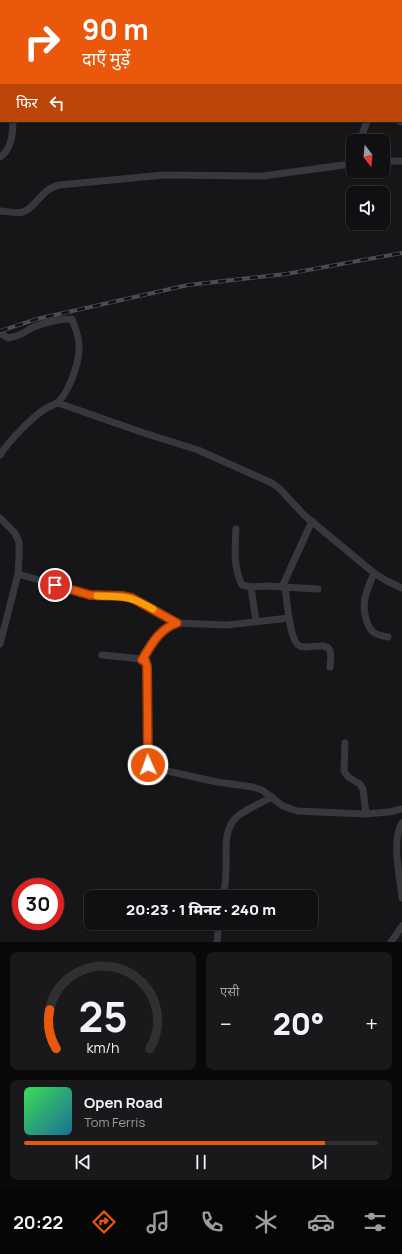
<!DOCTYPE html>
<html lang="hi">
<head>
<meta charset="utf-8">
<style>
	:root { --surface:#101012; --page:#19191b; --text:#f1f3f6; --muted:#9c9d9f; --line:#303032; --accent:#ea580c }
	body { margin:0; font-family:Manrope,"Noto Sans Devanagari",sans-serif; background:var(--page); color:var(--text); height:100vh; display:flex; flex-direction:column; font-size:15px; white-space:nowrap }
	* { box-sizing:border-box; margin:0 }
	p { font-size:13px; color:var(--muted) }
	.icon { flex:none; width:22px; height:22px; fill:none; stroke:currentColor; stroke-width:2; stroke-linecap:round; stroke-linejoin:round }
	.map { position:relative; height:942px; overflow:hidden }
	.sheet { display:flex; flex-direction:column; gap:10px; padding:10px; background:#09090a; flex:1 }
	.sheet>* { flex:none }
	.banner { position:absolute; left:0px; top:0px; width:402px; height:122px; box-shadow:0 1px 3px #0004,0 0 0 1px var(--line); background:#ea580c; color:#fff; overflow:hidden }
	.needle { width:26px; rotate:164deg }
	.tools { position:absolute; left:346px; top:134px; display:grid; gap:8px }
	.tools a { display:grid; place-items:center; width:44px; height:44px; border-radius:8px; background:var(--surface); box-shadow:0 1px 3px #0004,0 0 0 1px var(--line); font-size:20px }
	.speed { position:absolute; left:12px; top:878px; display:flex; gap:8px; font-size:20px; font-weight:700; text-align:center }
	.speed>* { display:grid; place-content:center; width:52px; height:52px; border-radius:50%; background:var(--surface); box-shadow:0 1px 3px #0004,0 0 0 1px var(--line); line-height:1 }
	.speed .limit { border:6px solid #d22; background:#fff; color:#111 }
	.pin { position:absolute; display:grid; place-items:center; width:34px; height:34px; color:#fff; margin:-17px; border:2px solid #fff; border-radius:50%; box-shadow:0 1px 4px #0007 }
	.me { position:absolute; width:44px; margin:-22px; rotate:358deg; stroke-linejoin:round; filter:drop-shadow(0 0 3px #0008) }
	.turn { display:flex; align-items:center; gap:14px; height:84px; padding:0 16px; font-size:18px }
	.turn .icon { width:52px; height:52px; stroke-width:2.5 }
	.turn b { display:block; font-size:28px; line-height:34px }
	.then { display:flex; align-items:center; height:38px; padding:0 16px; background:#0003; gap:8px; font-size:15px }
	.big { font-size:30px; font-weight:800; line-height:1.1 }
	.sheet .widget { flex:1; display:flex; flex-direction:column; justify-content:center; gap:6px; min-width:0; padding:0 14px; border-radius:8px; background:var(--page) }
	.sheet .dial { align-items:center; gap:0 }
	.dial svg { height:104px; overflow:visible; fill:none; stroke:var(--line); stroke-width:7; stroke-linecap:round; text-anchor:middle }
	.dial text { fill:var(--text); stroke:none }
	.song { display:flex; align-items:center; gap:12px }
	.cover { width:48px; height:48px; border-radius:6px; background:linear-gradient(135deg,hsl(130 70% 55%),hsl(200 70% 35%)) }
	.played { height:4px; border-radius:2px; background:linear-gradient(90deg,var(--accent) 85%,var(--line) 85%) }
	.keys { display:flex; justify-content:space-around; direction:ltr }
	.heat { display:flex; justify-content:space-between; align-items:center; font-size:22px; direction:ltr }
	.sheet .tiles { flex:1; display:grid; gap:10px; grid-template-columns:1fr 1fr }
	.widget:last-child { grid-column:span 2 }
	.trip { position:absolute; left:84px; top:890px; width:234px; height:40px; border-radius:8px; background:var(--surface); box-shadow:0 1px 3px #0004,0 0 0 1px var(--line); font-weight:800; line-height:40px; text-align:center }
	.tabs { display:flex; height:64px; justify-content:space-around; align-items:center; background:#060607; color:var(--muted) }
	.tabs .icon { width:28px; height:28px }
	.tabs .selected { color:var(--accent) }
	.tabs b { font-size:18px; color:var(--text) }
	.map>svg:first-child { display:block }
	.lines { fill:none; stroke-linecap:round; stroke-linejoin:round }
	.minor { stroke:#37383d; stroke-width:7 }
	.rail-casing { stroke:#4a4c52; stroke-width:4 }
	.rail { stroke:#111113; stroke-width:2.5; stroke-dasharray:8; stroke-linecap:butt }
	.route-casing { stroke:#983908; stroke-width:10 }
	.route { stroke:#ea580c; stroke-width:7 }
	.slow { stroke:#f59e0b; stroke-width:7 }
</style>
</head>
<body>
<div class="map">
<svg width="402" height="942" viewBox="0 0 402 942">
	<rect width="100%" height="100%" fill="#161618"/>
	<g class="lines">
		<g class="minor">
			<polyline points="325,1 325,0"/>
			<polyline points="401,41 402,39"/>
			<polyline points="0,85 1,86"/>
			<polyline points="399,121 402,122"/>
			<polyline points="360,141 367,121"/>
			<path d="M 0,157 C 11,150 13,133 13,121"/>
			<polyline points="383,161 402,161"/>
			<path d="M 0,211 C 8,211 15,214 23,212 C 36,208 40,190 59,185 L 164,175 L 263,176 L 351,164 L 353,160"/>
			<polyline points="58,403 144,433 198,450 272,483 280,489 304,515 374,573 387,581 402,588"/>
			<path d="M 0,455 C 9,441 31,418 45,409 C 49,406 55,405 58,402 C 69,392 79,363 79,348 C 80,338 75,328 72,319 C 59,319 46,322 34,327 C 23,332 22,336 8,338 L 0,333"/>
			<polyline points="0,518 15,533 19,542 19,558 18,574 0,644"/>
			<path d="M 236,529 C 235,548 233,567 242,585 L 251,587"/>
			<path d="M 374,573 C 367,591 360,602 367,622 C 371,633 376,635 388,637"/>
			<polyline points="18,574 90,595 122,596 131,598 177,623"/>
			<polyline points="282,587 312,521"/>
			<path d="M 285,587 C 287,600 289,637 298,645 C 305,651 327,640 330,651 C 332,656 330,662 330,667"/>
			<polyline points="256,621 251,587 266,586 318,589"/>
			<polyline points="102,655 142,659 145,660 147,663 147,762 149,767 217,782 253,787 262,790 283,806 297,811 364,814 389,812 402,809"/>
			<path d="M 142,659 C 151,645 159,629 177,623 L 227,625 L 289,618"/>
			<polyline points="345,743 344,771 348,777 360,784 363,789 366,814"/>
			<path d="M 402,823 C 391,842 400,876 402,898"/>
			<path d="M 223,897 C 225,888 226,879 226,869 C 227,854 223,835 233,821 C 242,810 260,804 272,797"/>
			<polyline points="217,942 219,923"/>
			<polyline points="391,942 402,926"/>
		</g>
		<defs>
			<polyline id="rail" points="0,331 37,319 188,285 286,274 402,253"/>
		</defs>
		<use href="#rail" class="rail-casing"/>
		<use href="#rail" class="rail"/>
	</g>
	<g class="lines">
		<defs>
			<path id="route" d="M 55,585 L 90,595 L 122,596 L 132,598 L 177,623 C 159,629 151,645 142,660 L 145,660 L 147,666 L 148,765"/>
		</defs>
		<use href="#route" class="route-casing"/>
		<use href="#route" class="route"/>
		<path class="slow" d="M 97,596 C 123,597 129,595 153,609"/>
	</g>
</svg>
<div class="tools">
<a><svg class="needle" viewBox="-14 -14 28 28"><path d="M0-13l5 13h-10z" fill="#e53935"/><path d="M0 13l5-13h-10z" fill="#9c9d9f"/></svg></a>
<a><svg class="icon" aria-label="sound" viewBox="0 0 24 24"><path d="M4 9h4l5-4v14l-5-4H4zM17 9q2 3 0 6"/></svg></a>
</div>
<div class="speed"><div class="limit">30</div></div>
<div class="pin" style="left:55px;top:585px;background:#d93025"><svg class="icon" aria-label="arrive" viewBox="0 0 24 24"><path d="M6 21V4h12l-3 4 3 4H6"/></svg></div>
<svg class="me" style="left:148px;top:765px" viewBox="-20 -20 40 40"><circle r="17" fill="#ea580c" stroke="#fff" stroke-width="3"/><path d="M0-11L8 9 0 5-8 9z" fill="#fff"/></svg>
<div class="trip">20:23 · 1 मिनट · 240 m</div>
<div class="banner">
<div class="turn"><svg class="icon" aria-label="right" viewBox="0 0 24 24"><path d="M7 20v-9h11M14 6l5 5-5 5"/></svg><div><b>90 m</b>दाएँ मुड़ें</div></div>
<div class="then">फिर<svg class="icon" aria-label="left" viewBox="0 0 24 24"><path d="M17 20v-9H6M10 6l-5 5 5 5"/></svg></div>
</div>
</div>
<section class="sheet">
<div class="tiles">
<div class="widget dial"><svg viewBox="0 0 100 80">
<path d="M14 69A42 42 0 1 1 86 69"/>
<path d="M14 69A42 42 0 0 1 9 39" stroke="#ea580c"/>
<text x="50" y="56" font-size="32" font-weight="700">25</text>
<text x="50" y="72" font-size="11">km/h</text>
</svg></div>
<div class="widget"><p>एसी</p>
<div class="heat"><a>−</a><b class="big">20°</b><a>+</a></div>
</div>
<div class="widget">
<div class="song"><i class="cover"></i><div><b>Open Road</b><p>Tom Ferris</p></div></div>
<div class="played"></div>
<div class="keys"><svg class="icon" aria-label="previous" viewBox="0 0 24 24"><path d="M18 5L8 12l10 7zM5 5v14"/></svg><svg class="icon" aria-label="pause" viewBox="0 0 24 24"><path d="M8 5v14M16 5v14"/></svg><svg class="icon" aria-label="next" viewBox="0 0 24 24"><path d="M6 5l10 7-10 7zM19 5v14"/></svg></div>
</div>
</div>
</section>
<nav class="tabs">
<b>20:22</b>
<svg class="icon selected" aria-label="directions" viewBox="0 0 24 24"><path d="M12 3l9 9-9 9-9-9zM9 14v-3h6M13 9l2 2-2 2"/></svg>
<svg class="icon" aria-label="music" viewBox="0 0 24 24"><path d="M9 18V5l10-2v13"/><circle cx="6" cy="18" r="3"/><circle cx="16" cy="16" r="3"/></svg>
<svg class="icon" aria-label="phone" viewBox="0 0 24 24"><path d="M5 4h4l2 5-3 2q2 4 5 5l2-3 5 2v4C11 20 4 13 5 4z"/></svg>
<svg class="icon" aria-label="climate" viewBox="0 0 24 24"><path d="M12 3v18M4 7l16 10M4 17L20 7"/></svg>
<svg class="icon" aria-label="car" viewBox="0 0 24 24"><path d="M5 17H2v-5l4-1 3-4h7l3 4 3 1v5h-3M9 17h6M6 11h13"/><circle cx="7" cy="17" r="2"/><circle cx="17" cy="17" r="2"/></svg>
<svg class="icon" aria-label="filters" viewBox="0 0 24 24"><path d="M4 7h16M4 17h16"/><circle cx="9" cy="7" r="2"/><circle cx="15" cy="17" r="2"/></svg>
</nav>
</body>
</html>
